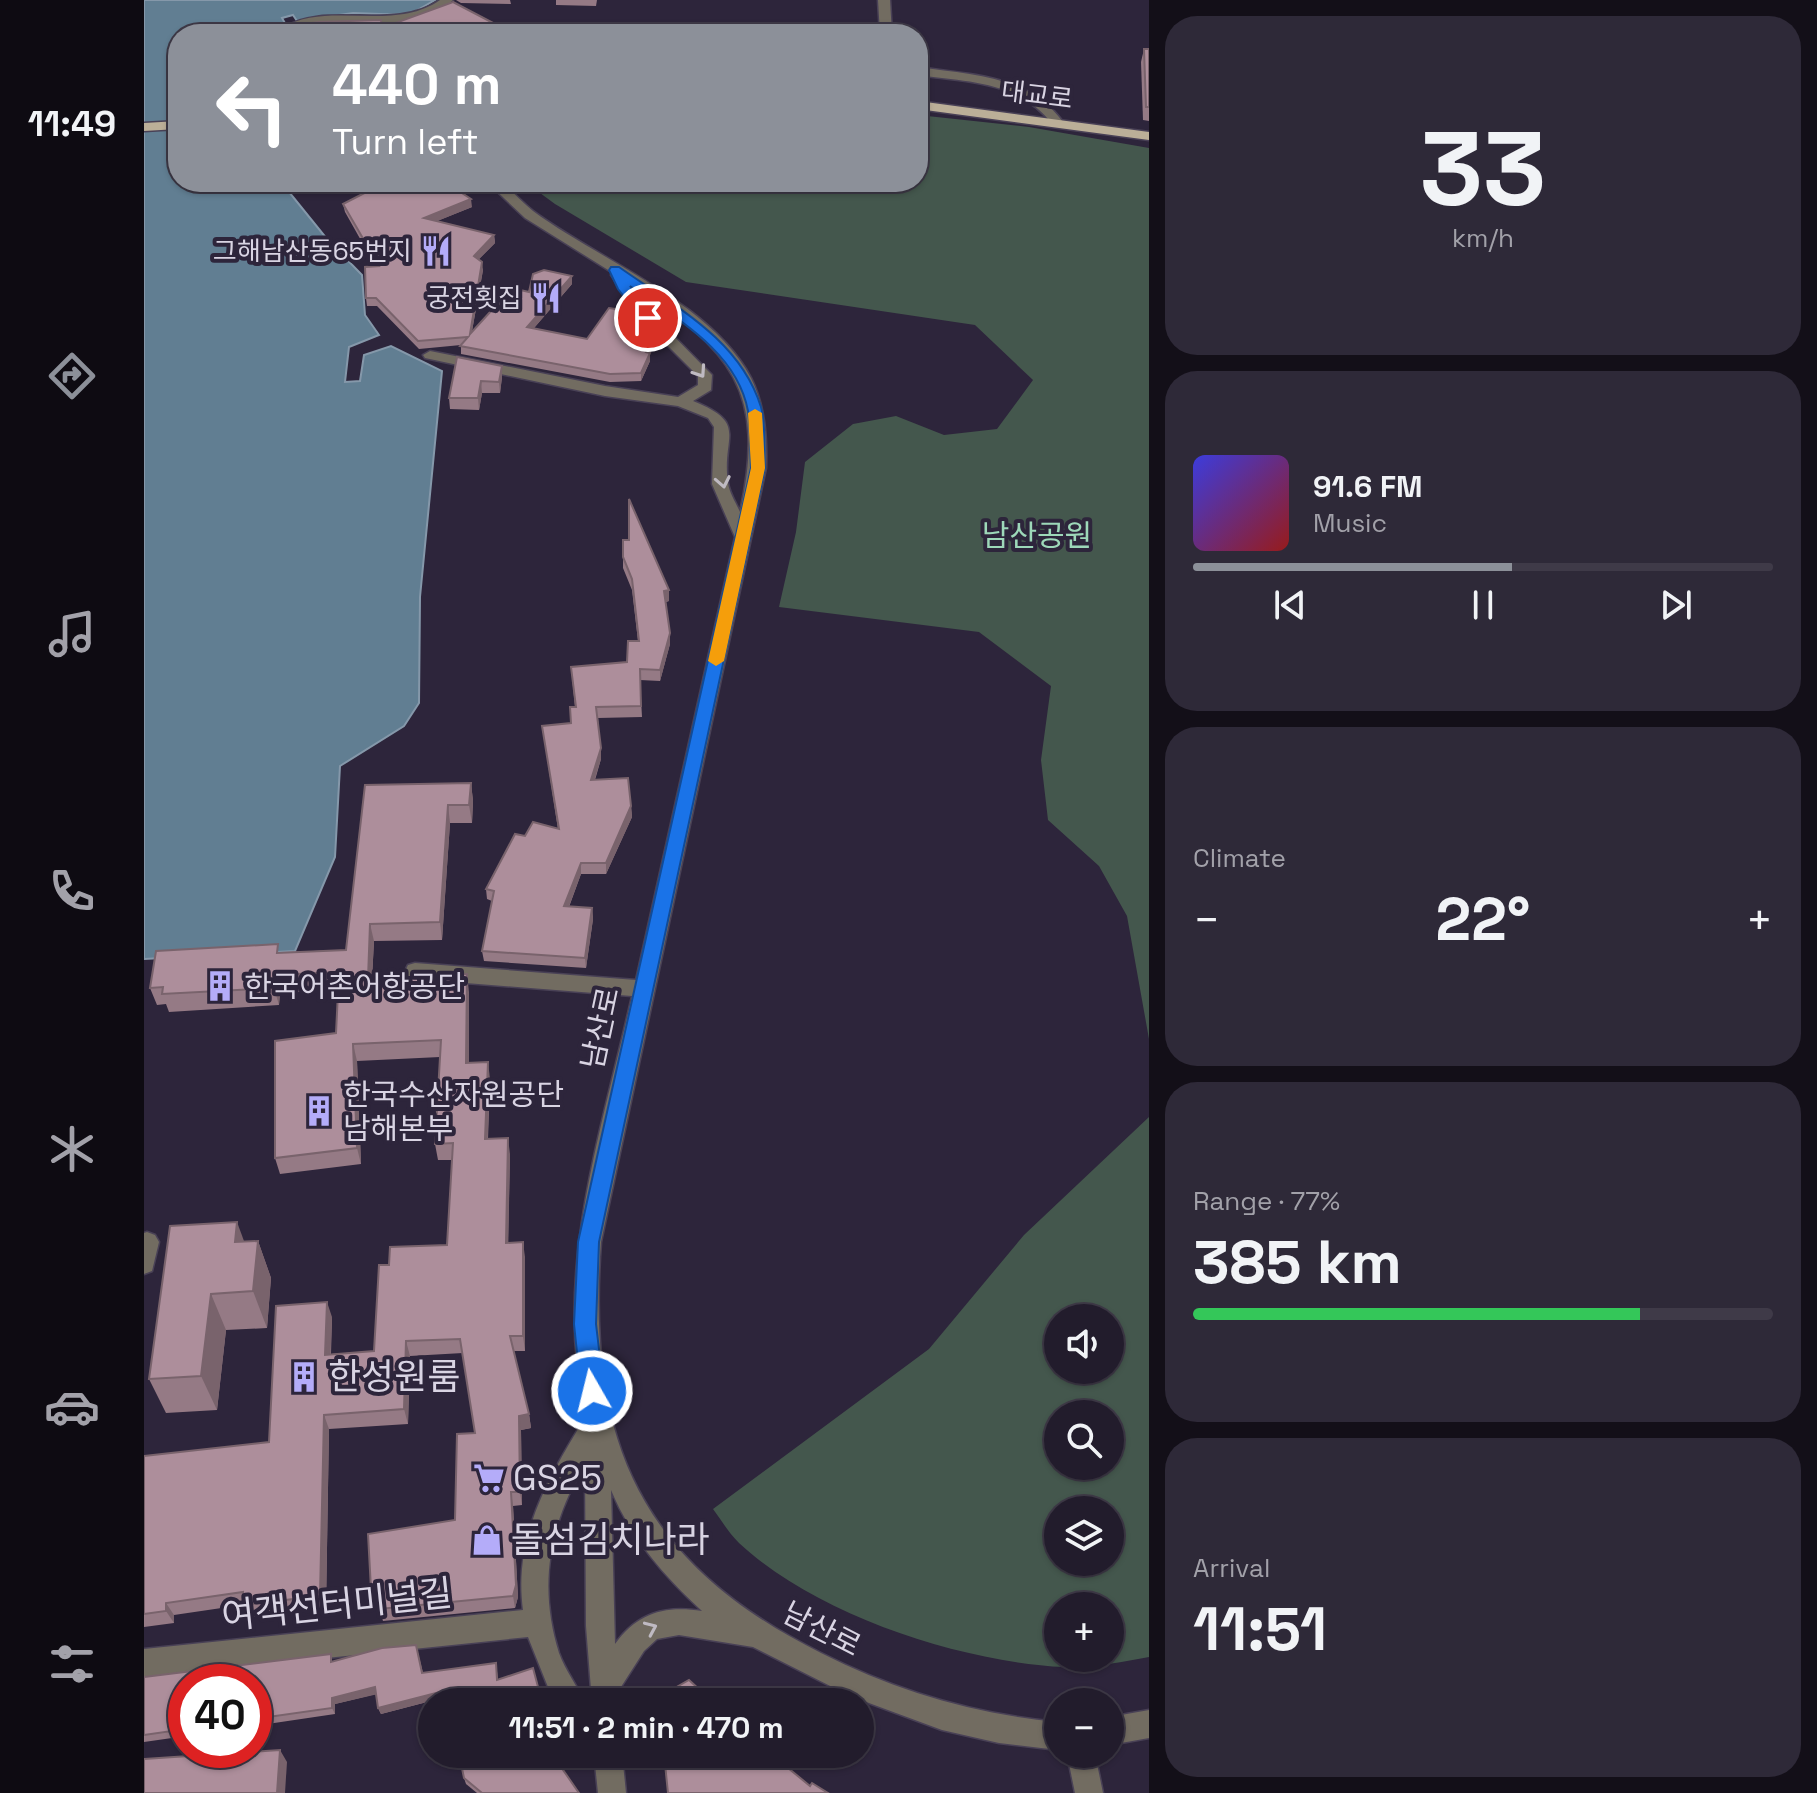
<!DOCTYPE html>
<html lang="en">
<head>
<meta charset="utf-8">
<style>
	:root { --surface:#221c2c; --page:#2e2938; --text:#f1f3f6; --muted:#a2a1a9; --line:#3f3a48; --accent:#8c9099 }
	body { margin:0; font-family:"Space Grotesk","Noto Sans KR",sans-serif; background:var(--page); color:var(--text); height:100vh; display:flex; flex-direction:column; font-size:30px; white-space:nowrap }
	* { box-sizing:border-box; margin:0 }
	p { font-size:26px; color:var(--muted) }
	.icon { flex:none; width:44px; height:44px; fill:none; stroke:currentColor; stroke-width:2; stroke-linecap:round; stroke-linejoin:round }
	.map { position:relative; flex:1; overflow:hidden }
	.sheet { display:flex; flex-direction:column; gap:16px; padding:16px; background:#130f18; width:668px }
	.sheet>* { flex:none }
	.top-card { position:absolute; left:24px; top:24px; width:760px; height:168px; border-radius:32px; box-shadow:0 2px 6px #0004,0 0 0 2px var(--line); background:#8c9099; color:#fff; overflow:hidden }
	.fabs { position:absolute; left:900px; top:1304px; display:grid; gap:16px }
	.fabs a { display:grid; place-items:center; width:80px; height:80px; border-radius:50%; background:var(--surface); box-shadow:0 2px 6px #0004,0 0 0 2px var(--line); font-size:40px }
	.speed { position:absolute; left:24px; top:1664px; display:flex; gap:16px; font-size:40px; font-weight:700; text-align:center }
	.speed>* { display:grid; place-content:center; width:104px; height:104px; border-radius:50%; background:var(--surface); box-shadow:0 2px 6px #0004,0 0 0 2px var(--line); line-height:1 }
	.speed .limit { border:12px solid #d22; background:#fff; color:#111 }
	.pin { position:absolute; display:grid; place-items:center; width:68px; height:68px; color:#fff; margin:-34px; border:4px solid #fff; border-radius:50%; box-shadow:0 2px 8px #0007 }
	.me { position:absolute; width:88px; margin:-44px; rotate:352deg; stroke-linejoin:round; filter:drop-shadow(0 0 6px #0008) }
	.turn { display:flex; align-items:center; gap:28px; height:168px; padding:0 32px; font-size:36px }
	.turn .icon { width:104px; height:104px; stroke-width:2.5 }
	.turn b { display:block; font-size:56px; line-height:68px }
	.big { font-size:60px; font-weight:700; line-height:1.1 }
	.sheet .tile { flex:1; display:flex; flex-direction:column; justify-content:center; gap:12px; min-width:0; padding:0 28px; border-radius:32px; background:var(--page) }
	.sheet .dial { align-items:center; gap:0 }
	.dial b { font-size:104px; line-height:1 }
	.song { display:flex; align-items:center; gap:24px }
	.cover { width:96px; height:96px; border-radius:12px; background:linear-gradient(135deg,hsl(240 70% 55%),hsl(0 70% 35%)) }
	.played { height:8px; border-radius:4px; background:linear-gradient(90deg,var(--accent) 55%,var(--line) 55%) }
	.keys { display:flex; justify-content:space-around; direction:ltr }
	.heat { display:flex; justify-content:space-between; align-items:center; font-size:44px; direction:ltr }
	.charge { height:12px; border-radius:6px; background:linear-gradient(90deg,#34c759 77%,var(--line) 0) }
	.trip { position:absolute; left:274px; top:1688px; width:456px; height:80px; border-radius:40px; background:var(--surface); box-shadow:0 2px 6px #0004,0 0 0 2px var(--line); font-weight:700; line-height:80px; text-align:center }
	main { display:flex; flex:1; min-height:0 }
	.menu { display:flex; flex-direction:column; width:144px; justify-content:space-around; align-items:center; background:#0e0b12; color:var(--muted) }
	.menu .icon { width:56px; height:56px }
	.menu .active { color:var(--accent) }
	.menu b { font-size:36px; color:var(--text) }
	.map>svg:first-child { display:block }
	.green { fill:#44574d; fill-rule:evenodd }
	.water { fill:#617e92; stroke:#8598aa; stroke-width:2 }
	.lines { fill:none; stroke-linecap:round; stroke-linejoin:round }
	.minor-casing { stroke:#494156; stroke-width:3 }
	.major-casing { stroke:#494156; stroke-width:3 }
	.minor { fill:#726c61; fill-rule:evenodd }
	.major { fill:#bbaf98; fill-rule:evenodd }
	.wall { fill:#957a85 }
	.shaded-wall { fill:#79636c }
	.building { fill:#ad8e9b; stroke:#79636c; stroke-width:2 }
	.oneway { stroke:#bfbac2 }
	.route { fill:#1a73e8; stroke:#114b97; stroke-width:2 }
	.slow { fill:#f59e0b }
	.labels { text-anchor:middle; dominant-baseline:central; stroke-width:8; stroke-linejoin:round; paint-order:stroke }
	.far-street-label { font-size:26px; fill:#d9d4e3; stroke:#2d253b }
	.far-poi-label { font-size:26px; fill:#d9d4e3; stroke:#2d253b; text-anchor:end }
	.park-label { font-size:30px; fill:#9dd8b9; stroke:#2d253b }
	.poi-label { font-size:30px; fill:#d9d4e3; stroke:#2d253b; text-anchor:start }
	.street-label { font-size:30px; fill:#d9d4e3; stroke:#2d253b }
	.near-poi-label { font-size:36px; fill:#d9d4e3; stroke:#2d253b; text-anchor:start }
	.near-street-label { font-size:36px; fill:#d9d4e3; stroke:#2d253b }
</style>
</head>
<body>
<main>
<nav class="menu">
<b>11:49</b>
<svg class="icon active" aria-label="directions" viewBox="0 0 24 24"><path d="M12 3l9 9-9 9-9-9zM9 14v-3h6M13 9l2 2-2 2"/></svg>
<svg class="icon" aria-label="music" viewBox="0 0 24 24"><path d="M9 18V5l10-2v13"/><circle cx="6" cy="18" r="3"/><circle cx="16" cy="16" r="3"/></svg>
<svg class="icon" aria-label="phone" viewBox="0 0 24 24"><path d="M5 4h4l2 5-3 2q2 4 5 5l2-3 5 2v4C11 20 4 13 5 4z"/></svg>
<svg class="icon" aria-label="climate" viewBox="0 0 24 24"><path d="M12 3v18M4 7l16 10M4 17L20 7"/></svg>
<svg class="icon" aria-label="car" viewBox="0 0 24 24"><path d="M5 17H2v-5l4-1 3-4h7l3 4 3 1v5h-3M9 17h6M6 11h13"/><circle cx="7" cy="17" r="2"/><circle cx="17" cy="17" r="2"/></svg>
<svg class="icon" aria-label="filters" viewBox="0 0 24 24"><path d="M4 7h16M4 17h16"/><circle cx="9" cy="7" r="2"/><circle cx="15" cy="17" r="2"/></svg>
</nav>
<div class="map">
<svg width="1005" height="1793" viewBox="0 0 1005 1793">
	<rect width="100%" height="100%" fill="#2d253b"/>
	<g class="green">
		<polygon points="774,115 885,127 1005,148 1005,1039 983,916 955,866 904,820 897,760 907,686 835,632 635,607 652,532 661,462 709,424 752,416 800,435 853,429 889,380 831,325 542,282 411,204 381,182 774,182"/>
		<path d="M 1005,1117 L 1005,1657 C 978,1662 948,1668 920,1667 C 816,1662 672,1615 595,1543 C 585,1533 577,1520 569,1509 L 785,1349 L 880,1235 ZM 914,1318 L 966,1318 L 966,1370 L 914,1370 ZM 914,1414 L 966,1414 L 966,1466 L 914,1466 ZM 914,1510 L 966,1510 L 966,1562 L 914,1562 ZM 914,1606 L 966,1606 L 966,1658 L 914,1658 Z"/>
	</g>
	<polygon class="water" points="0,0 291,0 265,15 209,13 153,21 149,15 138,18 142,25 117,34 34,34 34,182 137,182 183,239 218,275 221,315 235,335 205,347 201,382 216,381 220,355 247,346 298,371 276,597 275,703 260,726 196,766 191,857 151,951 0,959"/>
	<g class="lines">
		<defs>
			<g id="minor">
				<path d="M 296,0 L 309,0 C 279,29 239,21 201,22 C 182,23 163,27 145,31 L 139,28 C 182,0 249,33 296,0 Z"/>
				<polygon points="734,0 746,0 748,34 736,34"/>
				<path d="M 774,67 C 828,75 885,75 919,122 L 909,125 C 876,81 824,82 774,75 Z"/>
				<path d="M 343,182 L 357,182 C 368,191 378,202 389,211 C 455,260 568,303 607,378 C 621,406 623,437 622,468 L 457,1242 C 442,1440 496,1563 677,1653 C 752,1691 830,1714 914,1722 L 914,1750 L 855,1743 L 798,1730 L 706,1696 L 609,1647 L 535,1635 L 513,1639 L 500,1651 L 475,1690 L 476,1702 L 448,1702 L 442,1626 L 441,1465 C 405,1523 394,1587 415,1653 C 421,1670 433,1685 440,1702 L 410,1702 L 384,1637 L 0,1677 L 0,1649 L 379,1610 C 369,1536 405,1477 442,1416 C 408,1275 457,1134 488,996 L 271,979 L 264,977 L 261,971 L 264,965 L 271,963 L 492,980 L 591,537 L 568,484 L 570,427 L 564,418 L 534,406 L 461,396 L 281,358 L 279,355 L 286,351 L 461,386 L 534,397 L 554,385 L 554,376 L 499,321 L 467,275 L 469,273 L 381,218 ZM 488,285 C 587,350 623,390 596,512 C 592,503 585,492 584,483 C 577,436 606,424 549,401 L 567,390 L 568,375 L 509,315 ZM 467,1490 C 487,1538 520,1576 558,1611 C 521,1605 493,1613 471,1644 Z"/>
				<polygon points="3,1232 11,1235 15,1242 8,1271 0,1274 0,1233"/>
				<polygon points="1005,1710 1005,1738 966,1745 966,1717"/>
				<polygon points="450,1754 478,1754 482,1793 454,1793"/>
				<polygon points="923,1754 951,1754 959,1793 931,1793"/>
			</g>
			<g id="major">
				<polygon points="774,101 1005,132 1005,140 774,109"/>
				<polygon points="34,121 34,129 0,131 0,123"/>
			</g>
		</defs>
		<use href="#minor" class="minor-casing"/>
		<use href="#major" class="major-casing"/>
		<use href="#minor" class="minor"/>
		<use href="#major" class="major"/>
	</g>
	<g class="wall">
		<polygon points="312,0 366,0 367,4 317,3"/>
		<polygon points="412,0 453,0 452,6 412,5"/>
		<polygon points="355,26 355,33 337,34 128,34 238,28"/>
		<polygon points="1000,49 1005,49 1005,121 999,120 997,62"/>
		<polygon points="199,204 328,207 293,221 350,235 351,243 334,260 339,270 328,331 385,292 428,284 390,328 443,339 494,312 494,320 489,328 511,345 506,353 506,361 497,381 466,382 317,354 317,345 275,349 233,306 223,306 222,298 232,267 201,212"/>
		<polygon points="358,366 358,377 356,393 338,393 335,410 306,409 305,398"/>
		<polygon points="479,540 525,601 522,602 526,633 526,644 516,681 496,680 498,717 454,718 457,759 451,780 487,806 488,817 462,874 437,874 425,907 448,908 449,919 442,968 340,961 338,951 348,901 343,899 342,889 381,836 414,829 398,726 427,723 431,707 427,667 483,662 494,641 488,590 479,568"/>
		<polygon points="327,783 329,801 328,823 306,823 298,940 230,941 228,979 325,992 325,1062 346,1079 344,1139 366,1154 364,1242 381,1257 381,1351 370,1351 385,1414 387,1428 377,1430 378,1505 369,1506 374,1597 371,1608 239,1621 235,1609 234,1601 232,1601 227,1589 311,1520 331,1433 319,1353 266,1356 264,1424 185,1429 182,1608 105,1617 98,1605 30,1615 30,1623 0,1627 0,1456 125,1442 188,1317 187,1354 230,1351 245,1265 303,1245 308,1160 294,1160 291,1144 296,1057 213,1061 217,1164 136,1174 131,1158 192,1033 194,990 136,993 135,1005 25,1012 22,1004 13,1005 6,988 136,952 202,950 221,785"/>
		<polygon points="100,1241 114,1241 127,1278 123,1328 82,1330 73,1410 22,1413 5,1379"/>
		<polygon points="272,1645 279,1673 352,1663 354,1679 302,1697 237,1714 234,1708 232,1694 191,1704 191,1714 110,1726 110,1682 42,1682 42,1736 0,1742 0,1677 190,1661"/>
		<polygon points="409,1755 435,1793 333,1793 322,1784 320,1778"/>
	</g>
	<g class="shaded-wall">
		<polygon points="327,199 328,207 281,226 280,218"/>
		<polygon points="350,235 351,243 330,264 330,256"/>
		<polygon points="338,262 339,270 326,342 326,334"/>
		<polygon points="428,276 428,284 384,335 383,327"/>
		<polygon points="494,312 494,320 485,336 485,328"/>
		<polygon points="511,337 511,345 506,353 506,361 497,381 497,373 502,352"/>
		<polygon points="358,366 358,377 356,393 355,382"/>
		<polygon points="337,381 338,393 335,410 334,398"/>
		<polygon points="525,590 525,601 520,602 520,591"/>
		<polygon points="526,633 526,644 516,681 516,670"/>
		<polygon points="457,748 457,759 447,791 447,780"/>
		<polygon points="327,783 329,801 328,823 325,805"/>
		<polygon points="304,805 306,823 298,940 296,922"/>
		<polygon points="487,806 488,817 462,874 462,863"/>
		<polygon points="437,863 437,874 421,917 420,906"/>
		<polygon points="448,908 449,919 442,968 441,958"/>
		<polygon points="226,924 230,941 227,996 224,979"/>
		<polygon points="323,974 325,992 325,1079 322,1063"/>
		<polygon points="131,975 136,993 135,1005 130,988"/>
		<polygon points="209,1044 213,1061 217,1164 213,1148"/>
		<polygon points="344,1062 346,1079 343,1155 341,1139"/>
		<polygon points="364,1138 366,1154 364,1258 362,1243"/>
		<polygon points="93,1222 107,1260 91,1242"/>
		<polygon points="114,1241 127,1278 123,1328 109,1291"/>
		<polygon points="379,1242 381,1257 381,1351 379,1336"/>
		<polygon points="67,1294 82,1330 73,1410 57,1376"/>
		<polygon points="183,1302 188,1317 186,1369 181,1355"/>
		<polygon points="262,1341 266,1356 264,1424 260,1409"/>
		<polygon points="385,1414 387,1428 377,1430 378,1505 376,1492 375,1416"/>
		<polygon points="180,1415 185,1429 182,1608 176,1596"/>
		<polygon points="367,1492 369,1506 374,1597 371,1608 369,1596"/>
		<polygon points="22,1603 30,1615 30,1623 22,1611"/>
		<polygon points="231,1687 234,1694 191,1704 191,1714 188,1708 188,1698"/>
		<polygon points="300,1691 302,1697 237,1714 234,1708"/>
		<polygon points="136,1750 143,1762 141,1793 133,1793"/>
	</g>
	<g class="building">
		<polygon points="309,2 355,26 246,34 128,34 155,25 175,22 237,20 238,28"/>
		<polygon points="1000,49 1005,49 1005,107 1002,107"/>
		<polygon points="250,182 301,182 327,199 280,218 350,235 330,256 338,262 326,334 368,288 385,292 389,274 400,270 428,276 383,327 443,339 465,308 494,312 485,328 497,329 511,337 502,352 506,353 497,373 466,374 316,346 324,337 274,341 232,298 222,298 221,267 235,266 199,204 234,186"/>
		<polygon points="313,357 358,366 355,382 337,381 334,398 305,398"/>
		<polygon points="485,499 525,590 520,591 526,633 516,670 496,669 497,706 452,707 457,748 447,780 484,778 487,806 462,863 437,863 420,906 448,908 441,958 338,951 350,891 342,889 371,834 381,836 389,822 415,829 398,726 427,723 426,707 432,707 427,667 483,662 484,641 495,641 488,579 479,557 479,540 485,540"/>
		<polygon points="327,783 325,805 304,805 296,922 226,924 224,979 323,974 322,1063 344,1062 341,1139 364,1138 362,1243 379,1242 379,1336 366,1336 385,1414 375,1416 376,1492 367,1492 372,1585 369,1596 235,1609 233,1588 227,1589 224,1534 311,1520 313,1434 331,1433 316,1339 262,1341 260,1409 180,1415 176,1596 98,1605 99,1592 22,1603 22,1611 0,1614 0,1456 125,1442 132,1306 183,1302 181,1355 230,1351 235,1265 245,1265 246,1247 303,1245 309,1143 291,1144 297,1040 209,1044 213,1148 131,1158 131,1041 192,1033 195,972 131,975 130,988 18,994 19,987 6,988 12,951 134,944 133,953 202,950 221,785"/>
		<polygon points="93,1222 91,1242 114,1241 109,1291 67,1294 57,1376 5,1379 26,1226"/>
		<polygon points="272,1645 278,1673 352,1663 353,1680 389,1668 398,1702 303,1702 300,1691 234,1708 231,1687 188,1698 188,1708 110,1719 110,1682 42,1682 42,1729 0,1735 0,1677 187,1654 187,1662 238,1648"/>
		<polygon points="545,1680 569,1702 522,1702 522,1693"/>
		<polygon points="136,1750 133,1793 0,1793 0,1759"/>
		<polygon points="315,1754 408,1754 435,1793 338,1793 320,1778"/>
		<polygon points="520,1754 627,1754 666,1786 668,1783 684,1793 524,1793"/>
	</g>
	<defs><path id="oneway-chevron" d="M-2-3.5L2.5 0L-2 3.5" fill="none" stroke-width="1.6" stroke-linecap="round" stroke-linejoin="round" transform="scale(2)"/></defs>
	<g class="oneway">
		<use href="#oneway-chevron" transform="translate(556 372) rotate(56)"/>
		<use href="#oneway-chevron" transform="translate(579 482) rotate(79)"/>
		<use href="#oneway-chevron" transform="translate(507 1628) rotate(-24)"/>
	</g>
	<path class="route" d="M 467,267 L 475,267 C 530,306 596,339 617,407 C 622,425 620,449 621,468 L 455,1242 L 452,1324 L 460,1391 L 456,1399 L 448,1402 L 440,1399 L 437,1391 L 430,1324 L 434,1242 L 607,468 C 606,449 607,429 604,411 C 593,351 531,318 486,286 L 510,318 L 499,321 L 474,289 L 465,270 Z"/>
	<polygon class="slow" points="611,409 618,413 621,468 580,661 572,666 564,661 607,468 604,413"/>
	<defs>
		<symbol id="restaurant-bare" viewBox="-9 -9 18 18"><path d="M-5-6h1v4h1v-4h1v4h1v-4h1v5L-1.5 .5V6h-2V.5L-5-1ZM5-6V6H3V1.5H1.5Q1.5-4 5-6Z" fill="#b4acf9" stroke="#2d253b" stroke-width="2.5" paint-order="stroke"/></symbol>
		<symbol id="building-bare" viewBox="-9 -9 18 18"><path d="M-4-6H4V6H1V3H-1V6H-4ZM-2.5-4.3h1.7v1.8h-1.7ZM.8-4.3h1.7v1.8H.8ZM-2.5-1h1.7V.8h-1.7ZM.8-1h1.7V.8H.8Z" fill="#b4acf9" stroke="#2d253b" stroke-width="2.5" paint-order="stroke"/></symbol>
		<symbol id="supermarket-bare" viewBox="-9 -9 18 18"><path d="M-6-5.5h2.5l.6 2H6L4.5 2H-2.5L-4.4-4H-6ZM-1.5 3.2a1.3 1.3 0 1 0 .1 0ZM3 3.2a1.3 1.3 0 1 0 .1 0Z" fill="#b4acf9" stroke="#2d253b" stroke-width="2.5" paint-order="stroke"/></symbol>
		<symbol id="shop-bare" viewBox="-9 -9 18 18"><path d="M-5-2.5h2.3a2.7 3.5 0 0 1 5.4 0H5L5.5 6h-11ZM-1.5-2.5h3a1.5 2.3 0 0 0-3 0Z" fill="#b4acf9" stroke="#2d253b" stroke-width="2.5" paint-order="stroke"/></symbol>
	</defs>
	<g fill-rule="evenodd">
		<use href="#restaurant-bare" x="270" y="229" width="44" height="44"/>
		<use href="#restaurant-bare" x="380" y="276" width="44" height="44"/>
		<use href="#building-bare" x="54" y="964" width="44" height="44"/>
		<use href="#building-bare" x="153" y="1089" width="44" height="44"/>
		<use href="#building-bare" x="138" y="1355" width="44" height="44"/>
		<use href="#supermarket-bare" x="323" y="1456" width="44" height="44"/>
		<use href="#shop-bare" x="321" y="1518" width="44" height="44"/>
	</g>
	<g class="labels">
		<g class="far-street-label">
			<text transform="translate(893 95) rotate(7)">대교로</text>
		</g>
		<g class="far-poi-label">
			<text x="268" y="251">그해남산동65번지</text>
			<text x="378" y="298">궁전횟집</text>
		</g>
		<g class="park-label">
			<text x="893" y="535">남산공원</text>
		</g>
		<g class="poi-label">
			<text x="100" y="986">한국어촌어항공단</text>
			<text x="199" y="1094">한국수산자원공단<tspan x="199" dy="34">남해본부</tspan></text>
		</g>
		<g class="street-label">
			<text transform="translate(456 1028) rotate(-78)">남산로</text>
			<text transform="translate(678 1629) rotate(27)">남산로</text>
		</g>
		<g class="near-poi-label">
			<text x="184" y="1377">한성원룸</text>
			<text x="369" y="1478">GS25</text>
			<text x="367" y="1540">돌섬김치나라</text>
		</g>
		<g class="near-street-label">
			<text transform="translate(193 1605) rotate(-6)">여객선터미널길</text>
		</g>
	</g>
</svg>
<div class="fabs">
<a><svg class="icon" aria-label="sound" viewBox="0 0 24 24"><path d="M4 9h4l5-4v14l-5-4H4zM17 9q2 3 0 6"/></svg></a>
<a><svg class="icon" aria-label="search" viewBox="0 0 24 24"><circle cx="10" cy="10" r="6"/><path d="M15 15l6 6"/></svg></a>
<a><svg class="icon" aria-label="layers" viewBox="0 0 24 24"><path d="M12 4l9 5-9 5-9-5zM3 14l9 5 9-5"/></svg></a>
<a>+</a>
<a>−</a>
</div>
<div class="speed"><div class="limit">40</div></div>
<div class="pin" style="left:504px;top:318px;background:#d93025"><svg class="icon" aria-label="arrive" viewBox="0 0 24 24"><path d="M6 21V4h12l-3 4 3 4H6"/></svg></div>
<svg class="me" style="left:448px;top:1391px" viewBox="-20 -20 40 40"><circle r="17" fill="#1a73e8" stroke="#fff" stroke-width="3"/><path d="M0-11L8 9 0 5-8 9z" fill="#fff"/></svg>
<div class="trip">11:51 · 2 min · 470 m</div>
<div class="top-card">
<div class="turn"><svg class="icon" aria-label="left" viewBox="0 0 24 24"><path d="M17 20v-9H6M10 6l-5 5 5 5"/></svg><div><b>440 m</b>Turn left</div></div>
</div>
</div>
<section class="sheet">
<div class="tile dial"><b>33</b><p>km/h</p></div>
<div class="tile">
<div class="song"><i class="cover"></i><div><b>91.6 FM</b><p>Music</p></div></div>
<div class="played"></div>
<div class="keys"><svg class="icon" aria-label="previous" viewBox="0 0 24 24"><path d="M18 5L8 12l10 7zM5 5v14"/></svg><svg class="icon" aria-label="pause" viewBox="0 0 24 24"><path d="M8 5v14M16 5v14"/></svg><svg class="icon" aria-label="next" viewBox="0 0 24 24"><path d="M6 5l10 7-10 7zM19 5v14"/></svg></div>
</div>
<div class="tile"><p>Climate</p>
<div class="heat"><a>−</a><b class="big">22°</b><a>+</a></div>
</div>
<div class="tile"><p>Range · 77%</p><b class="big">385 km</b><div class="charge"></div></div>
<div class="tile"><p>Arrival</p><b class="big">11:51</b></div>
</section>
</main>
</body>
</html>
